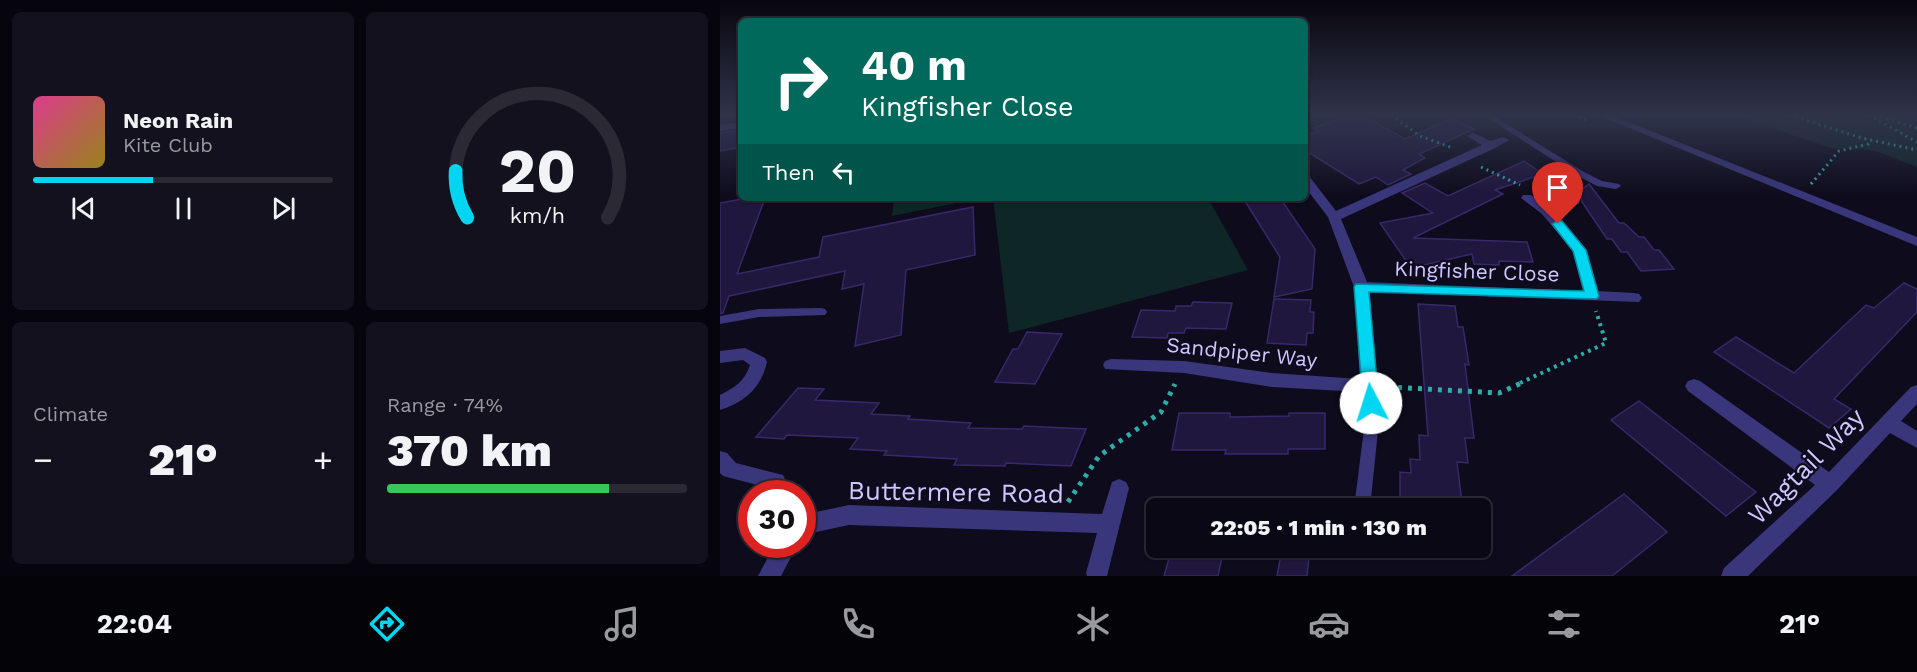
<!DOCTYPE html>
<html lang="en">
<head>
<meta charset="utf-8">
<style>
	:root { --surface:#0a0815; --page:#13111e; --text:#f1f3f6; --muted:#999aa0; --line:#2a2934; --accent:#00d5f1 }
	body { margin:0; font-family:"Work Sans",sans-serif; background:var(--page); color:var(--text); height:100vh; display:flex; flex-direction:column; font-size:22px; white-space:nowrap }
	* { box-sizing:border-box; margin:0 }
	p { font-size:20px; color:var(--muted) }
	.icon { flex:none; width:33px; height:33px; fill:none; stroke:currentColor; stroke-width:2; stroke-linecap:round; stroke-linejoin:round }
	.map { position:relative; flex:1; overflow:hidden }
	.drawer { display:flex; flex-direction:column; gap:12px; padding:12px; background:#06040c; width:720px }
	.drawer>* { flex:none }
	.guide { position:absolute; left:18px; top:18px; width:570px; height:183px; border-radius:9px; box-shadow:0 2px 4px #0004,0 0 0 2px var(--line); background:#00695c; color:#fff; overflow:hidden }
	.speed { position:absolute; left:18px; top:480px; display:flex; gap:12px; font-size:30px; font-weight:700; text-align:center }
	.speed>* { display:grid; place-content:center; width:78px; height:78px; border-radius:50%; background:var(--surface); box-shadow:0 2px 4px #0004,0 0 0 2px var(--line); line-height:1 }
	.speed .limit { border:9px solid #d22; background:#fff; color:#111 }
	.pin { position:absolute; display:grid; place-items:center; width:51px; height:51px; color:#fff; margin:-62px -26px; border-radius:50% 50% 50% 0; rotate:-45deg; box-shadow:0 0 6px #0007 }
	.pin .icon { rotate:45deg }
	.me { position:absolute; width:66px; margin:-33px; rotate:355deg; stroke-linejoin:round; filter:drop-shadow(0 0 4px #0008) }
	.turn { display:flex; align-items:center; gap:21px; height:126px; padding:0 24px; font-size:27px }
	.turn .icon { width:78px; height:78px; stroke-width:2.5 }
	.turn b { display:block; font-size:42px; line-height:51px }
	.then { display:flex; align-items:center; height:57px; padding:0 24px; background:#0003; gap:12px; font-size:22px }
	.big { font-size:45px; font-weight:800; line-height:1.1 }
	.drawer .card { flex:1; display:flex; flex-direction:column; justify-content:center; gap:9px; min-width:0; padding:0 21px; border-radius:9px; background:var(--page) }
	.drawer .dial { align-items:center; gap:0 }
	.dial svg { height:156px; overflow:visible; fill:none; stroke:var(--line); stroke-width:7; stroke-linecap:round; text-anchor:middle }
	.dial text { fill:var(--text); stroke:none }
	.song { display:flex; align-items:center; gap:18px }
	.cover { width:72px; height:72px; border-radius:9px; background:linear-gradient(135deg,hsl(330 70% 55%),hsl(50 70% 35%)) }
	.played { height:6px; border-radius:3px; background:linear-gradient(90deg,var(--accent) 40%,var(--line) 40%) }
	.keys { display:flex; justify-content:space-around; direction:ltr }
	.heat { display:flex; justify-content:space-between; align-items:center; font-size:33px; direction:ltr }
	.charge { height:9px; border-radius:4px; background:linear-gradient(90deg,#34c759 74%,var(--line) 0) }
	.drawer .tiles { flex:1; display:grid; gap:12px; grid-template-columns:repeat(2,1fr) }
	.trip { position:absolute; left:426px; top:498px; width:345px; height:60px; border-radius:9px; background:var(--surface); box-shadow:0 2px 4px #0004,0 0 0 2px var(--line); font-weight:800; line-height:60px; text-align:center }
	.dock { display:flex; height:96px; justify-content:space-around; align-items:center; background:#040308; color:var(--muted) }
	.dock .icon { width:42px; height:42px }
	.dock .active { color:var(--accent) }
	.dock b { font-size:27px; color:var(--text) }
	main { display:flex; flex:1; min-height:0 }
	.map>svg:first-child { display:block }
	.green { fill:#0e2626 }
	.building { fill:#1f173d; stroke:#372969; stroke-width:1.5 }
	.lines { fill:none; stroke-linecap:round; stroke-linejoin:round }
	.path-far2 { stroke:#2cada8; stroke-width:3; stroke-dasharray:2 4; stroke-linecap:butt }
	.path-far1 { stroke:#2cada8; stroke-width:4; stroke-dasharray:3 4.5; stroke-linecap:butt }
	.path { stroke:#2cada8; stroke-width:5; stroke-dasharray:4 6; stroke-linecap:butt }
	.lane { fill:#39367c; fill-rule:evenodd }
	.street { fill:#39367c; fill-rule:evenodd }
	.route { fill:#00d5f1; stroke:#008a9d; stroke-width:1.5 }
	.labels { text-anchor:middle; dominant-baseline:central; stroke-width:4.5; stroke-linejoin:round; paint-order:stroke }
	.street-label { font-size:21px; fill:#cec6ff; stroke:#0e0b1c }
	.near-street-label { font-size:26px; fill:#cec6ff; stroke:#0e0b1c }
</style>
</head>
<body>
<main>
<section class="drawer">
<div class="tiles">
<div class="card">
<div class="song"><i class="cover"></i><div><b>Neon Rain</b><p>Kite Club</p></div></div>
<div class="played"></div>
<div class="keys"><svg class="icon" aria-label="previous" viewBox="0 0 24 24"><path d="M18 5L8 12l10 7zM5 5v14"/></svg><svg class="icon" aria-label="pause" viewBox="0 0 24 24"><path d="M8 5v14M16 5v14"/></svg><svg class="icon" aria-label="next" viewBox="0 0 24 24"><path d="M6 5l10 7-10 7zM19 5v14"/></svg></div>
</div>
<div class="card dial"><svg viewBox="0 0 100 80">
<path d="M14 69A42 42 0 1 1 86 69"/>
<path d="M14 69A42 42 0 0 1 8 45" stroke="#00d5f1"/>
<text x="50" y="56" font-size="32" font-weight="700">20</text>
<text x="50" y="72" font-size="11">km/h</text>
</svg></div>
<div class="card"><p>Climate</p>
<div class="heat"><a>−</a><b class="big">21°</b><a>+</a></div>
</div>
<div class="card"><p>Range · 74%</p><b class="big">370 km</b><div class="charge"></div></div>
</div>
</section>
<div class="map">
<svg width="1197" height="576" viewBox="0 0 1197 576">
	<rect width="100%" height="100%" fill="#0e0b1c"/>
	<g class="green">
		<polygon points="1014,115 1197,115 1197,167 1153,150 1111,148"/>
		<polygon points="174,198 261,198 172,216"/>
		<polygon points="273,198 488,198 528,270 289,333"/>
	</g>
	<g class="building">
		<polygon points="629,115 641,115 685,139 731,119 754,129 699,154 705,158 683,170 691,174 668,185 656,177 639,184 585,150 585,136 599,131 594,128"/>
		<polygon points="21,130 21,147 0,151 0,133"/>
		<polygon points="804,161 823,174 775,190 783,194 693,238 807,242 813,262 779,261 779,265 754,264 752,254 691,268 660,223 713,213 682,193 705,183 728,196"/>
		<polygon points="869,184 899,223 904,223 919,237 924,237 934,250 939,250 954,269 921,271 907,252 901,252 892,239 887,239 862,202 861,197 856,194"/>
		<polygon points="28,198 45,198 17,274 99,257 103,237 253,207 255,255 186,270 181,335 135,346 144,284 122,289 125,271 9,296 3,313 0,314 0,203"/>
		<polygon points="523,198 560,198 595,249 592,289 554,297 560,257"/>
		<polygon points="1184,283 1197,289 1197,312 1114,399 1131,409 1109,428 994,352 1016,337 1074,373 1146,305 1154,308"/>
		<polygon points="554,299 591,300 590,312 594,312 593,333 587,333 586,345 547,343"/>
		<polygon points="473,302 512,303 506,329 466,328 464,333 448,333 447,338 412,337 421,310 455,311 456,306 471,306"/>
		<polygon points="698,304 735,306 738,327 743,327 749,365 745,364 754,438 745,438 748,463 737,462 742,503 680,499 680,472 691,473 690,459 700,460 699,435 708,436"/>
		<polygon points="307,332 342,334 315,384 275,382 293,349 298,349"/>
		<polygon points="78,388 104,389 95,400 159,403 151,414 190,416 188,419 251,423 248,428 302,429 304,426 366,429 351,466 286,463 285,466 234,465 237,459 164,455 167,451 130,449 138,438 67,435 64,439 36,437"/>
		<polygon points="919,401 1014,475 1036,492 1006,516 891,420"/>
		<polygon points="459,413 510,413 510,417 569,416 569,413 605,413 605,449 568,449 568,454 505,454 506,450 452,450"/>
		<polygon points="904,494 947,532 892,576 792,576"/>
		<polygon points="452,548 504,548 498,576 444,576"/>
		<polygon points="562,548 590,548 587,576 557,576"/>
	</g>
	<g class="lines">
		<g class="path-far2">
			<polyline points="671,115 700,136 730,147"/>
			<polyline points="853,115 869,121"/>
			<polyline points="1070,115 1142,138 1197,150"/>
			<polyline points="1149,115 1197,142"/>
			<polyline points="1155,115 1197,128"/>
			<polyline points="761,167 800,185"/>
			<polyline points="1091,184 1119,151 1148,144 1151,140"/>
		</g>
		<polyline class="path-far1" points="800,383 886,343 876,311"/>
		<g class="path">
			<polyline points="668,387 779,393 804,382"/>
			<polyline points="348,502 379,456 441,412 455,384"/>
		</g>
		<g class="lane">
			<polygon points="763,115 772,115 864,172 882,181 899,184 901,186 896,189 877,186 858,176"/>
			<polygon points="101,308 105,309 107,312 105,315 39,317 0,324 0,316 39,309"/>
			<polygon points="652,415 657,417 659,421 650,508 634,508 645,421 647,417"/>
		</g>
		<g class="street">
			<polygon points="878,115 891,115 1197,237 1197,246"/>
			<polygon points="21,122 21,128 0,131 0,125"/>
			<polygon points="753,133 771,141 783,137 789,140 775,148 621,219 647,282 863,291 853,251 822,214 801,198 803,195 811,195 828,206 849,198 859,198 860,201 859,204 835,212 867,250 878,291 914,293 919,294 922,298 919,302 649,292 661,421 659,426 652,428 645,426 643,421 641,392 552,387 464,373 385,369 383,365 385,361 391,359 464,361 552,373 640,379 634,287 608,217 585,187 585,175 589,176 616,211 762,145 747,136"/>
			<path d="M 25,348 L 45,358 L 47,362 C 41,388 25,402 0,410 L 0,395 C 14,388 25,381 30,365 L 23,360 L 0,363 L 0,351 Z"/>
			<polygon points="974,379 980,381 1109,472 1191,387 1197,385 1197,404 1181,421 1197,431 1197,448 1170,433 1117,490 1028,576 1001,576 1004,568 1095,485 968,391 965,386 968,381"/>
			<polygon points="0,451 7,453 16,463 63,475 72,494 52,494 49,488 3,476 0,473"/>
			<polygon points="399,479 406,482 409,488 387,576 367,576 366,573 377,533 129,525 82,535 82,515 129,505 382,514 392,482"/>
			<polygon points="55,544 78,544 61,576 38,576"/>
		</g>
	</g>
	<linearGradient id="sky" x2="0" y2="1"><stop stop-color="#08060f"/><stop offset="0.59" stop-color="#30344b"/><stop offset="1" stop-color="#30344b" stop-opacity="0"/></linearGradient>
	<rect width="1197" height="195" fill="url(#sky)"/>
	<polygon class="route" points="838,220 842,221 866,250 879,296 877,299 649,292 659,403 657,408 651,410 645,408 643,403 634,287 636,284 864,291 853,251 832,224"/>
	<g class="labels">
		<g class="street-label">
			<text transform="translate(757 271) rotate(2)">Kingfisher Close</text>
			<text transform="translate(522 352) rotate(6)">Sandpiper Way</text>
		</g>
		<g class="near-street-label">
			<text transform="translate(1086 466) rotate(-45)">Wagtail Way</text>
			<text transform="translate(236 492) rotate(1)">Buttermere Road</text>
		</g>
	</g>
</svg>
<div class="speed"><div class="limit">30</div></div>
<div class="pin" style="left:838px;top:224px;background:#d93025"><svg class="icon" aria-label="arrive" viewBox="0 0 24 24"><path d="M6 21V4h12l-3 4 3 4H6"/></svg></div>
<svg class="me" style="left:651px;top:403px" viewBox="-20 -20 40 40"><circle r="19" fill="#fff"/><path d="M0-13L10 11 0 6-10 11z" fill="#00d5f1"/></svg>
<div class="trip">22:05 · 1 min · 130 m</div>
<div class="guide">
<div class="turn"><svg class="icon" aria-label="right" viewBox="0 0 24 24"><path d="M7 20v-9h11M14 6l5 5-5 5"/></svg><div><b>40 m</b>Kingfisher Close</div></div>
<div class="then">Then<svg class="icon" aria-label="left" viewBox="0 0 24 24"><path d="M17 20v-9H6M10 6l-5 5 5 5"/></svg></div>
</div>
</div>
</main>
<nav class="dock">
<b>22:04</b>
<svg class="icon active" aria-label="directions" viewBox="0 0 24 24"><path d="M12 3l9 9-9 9-9-9zM9 14v-3h6M13 9l2 2-2 2"/></svg>
<svg class="icon" aria-label="music" viewBox="0 0 24 24"><path d="M9 18V5l10-2v13"/><circle cx="6" cy="18" r="3"/><circle cx="16" cy="16" r="3"/></svg>
<svg class="icon" aria-label="phone" viewBox="0 0 24 24"><path d="M5 4h4l2 5-3 2q2 4 5 5l2-3 5 2v4C11 20 4 13 5 4z"/></svg>
<svg class="icon" aria-label="climate" viewBox="0 0 24 24"><path d="M12 3v18M4 7l16 10M4 17L20 7"/></svg>
<svg class="icon" aria-label="car" viewBox="0 0 24 24"><path d="M5 17H2v-5l4-1 3-4h7l3 4 3 1v5h-3M9 17h6M6 11h13"/><circle cx="7" cy="17" r="2"/><circle cx="17" cy="17" r="2"/></svg>
<svg class="icon" aria-label="filters" viewBox="0 0 24 24"><path d="M4 7h16M4 17h16"/><circle cx="9" cy="7" r="2"/><circle cx="15" cy="17" r="2"/></svg>
<b>21°</b>
</nav>
</body>
</html>
